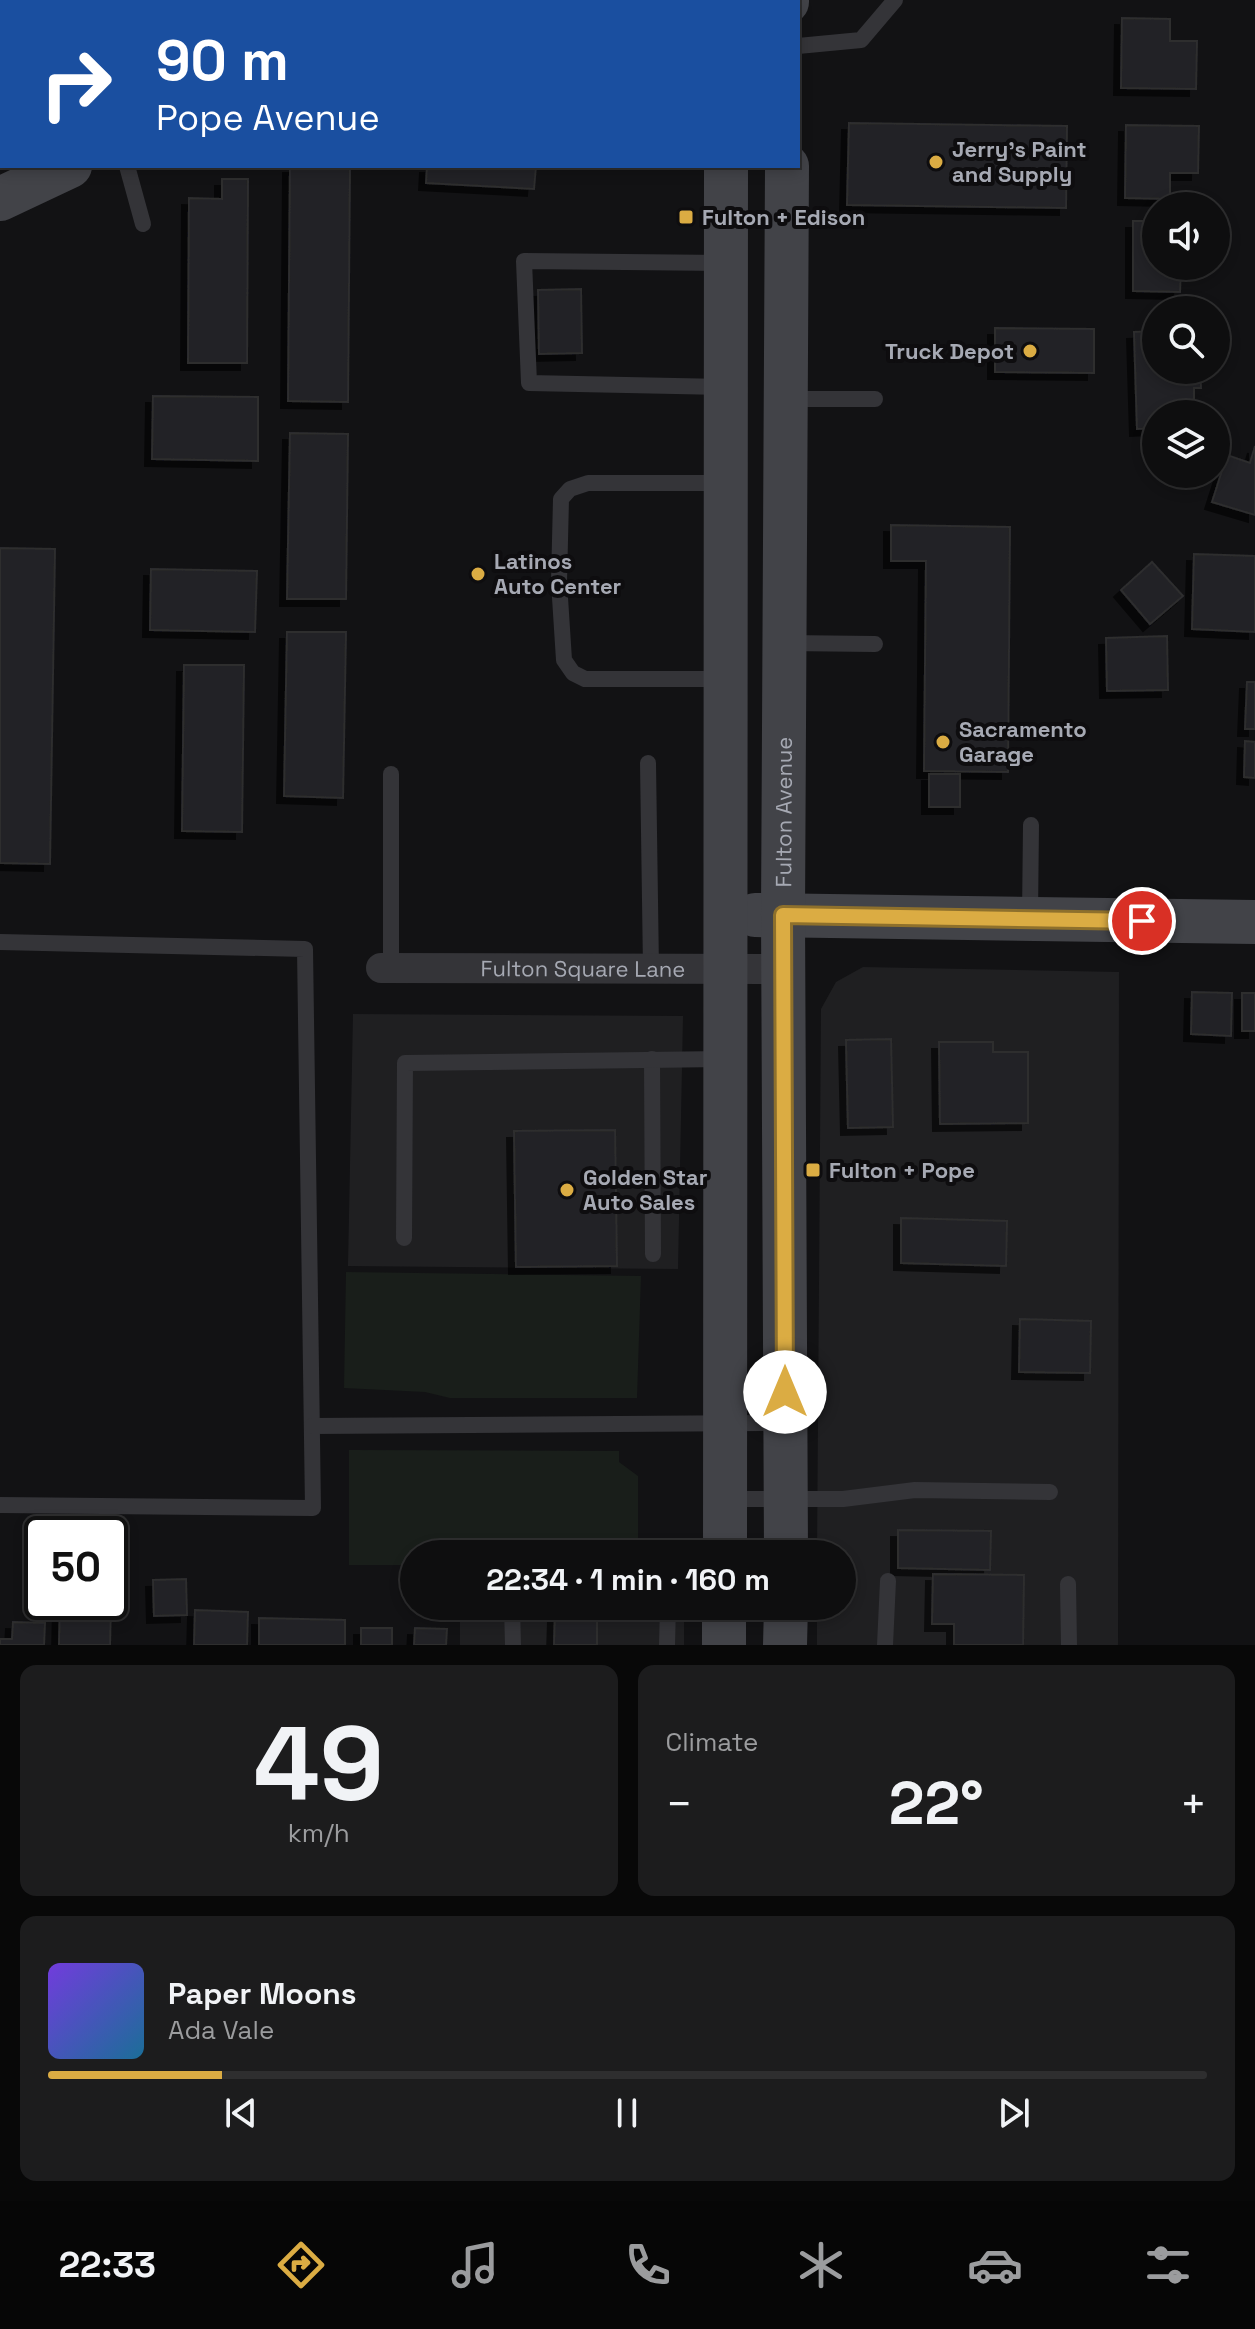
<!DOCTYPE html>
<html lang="en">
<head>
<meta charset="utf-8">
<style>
	:root { --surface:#0e0e0f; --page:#1c1c1d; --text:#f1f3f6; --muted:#9b9c9e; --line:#2e2e2f; --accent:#dbac43 }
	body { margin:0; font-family:"Space Grotesk",sans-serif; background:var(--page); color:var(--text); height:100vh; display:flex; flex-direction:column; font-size:30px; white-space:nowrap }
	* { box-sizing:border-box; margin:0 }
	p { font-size:26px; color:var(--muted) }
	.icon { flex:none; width:44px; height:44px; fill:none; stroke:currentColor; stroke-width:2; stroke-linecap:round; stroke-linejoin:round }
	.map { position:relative; height:1645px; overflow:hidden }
	.panel { display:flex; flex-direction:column; gap:20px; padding:20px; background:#080808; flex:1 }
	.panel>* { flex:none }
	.hud { position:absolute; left:0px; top:0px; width:800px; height:168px; box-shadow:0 4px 12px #0003,0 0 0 2px var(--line); background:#1a4fa0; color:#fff; overflow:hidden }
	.buttons { position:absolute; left:1142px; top:192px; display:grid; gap:16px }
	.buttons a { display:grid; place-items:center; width:88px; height:88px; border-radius:50%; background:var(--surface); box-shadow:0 4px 12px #0003,0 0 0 2px var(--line); font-size:40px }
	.speed { position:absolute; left:24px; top:1516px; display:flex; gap:16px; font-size:40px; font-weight:700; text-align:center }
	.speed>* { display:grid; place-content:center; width:104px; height:104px; border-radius:50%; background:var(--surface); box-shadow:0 4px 12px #0003,0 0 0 2px var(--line); line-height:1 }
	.speed .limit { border:4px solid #111; border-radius:12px; background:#fff; color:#111 }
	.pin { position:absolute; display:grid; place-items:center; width:68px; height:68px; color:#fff; margin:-34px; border:4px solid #fff; border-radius:50%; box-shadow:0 2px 8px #0007 }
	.me { position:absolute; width:88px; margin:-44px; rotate:0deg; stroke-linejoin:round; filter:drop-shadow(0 0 6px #0008) }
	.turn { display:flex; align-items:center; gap:28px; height:168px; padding:0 24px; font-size:36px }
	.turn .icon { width:104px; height:104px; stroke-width:2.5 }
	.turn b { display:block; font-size:56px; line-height:68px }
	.big { font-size:60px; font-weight:700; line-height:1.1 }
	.panel .widget { flex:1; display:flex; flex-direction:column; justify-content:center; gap:12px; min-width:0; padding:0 28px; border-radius:16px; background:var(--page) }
	.panel .dial { align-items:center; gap:0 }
	.dial b { font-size:104px; line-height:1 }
	.song { display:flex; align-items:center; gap:24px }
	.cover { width:96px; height:96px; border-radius:12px; background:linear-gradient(135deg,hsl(260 70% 55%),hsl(200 70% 35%)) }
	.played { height:8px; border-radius:4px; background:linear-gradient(90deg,var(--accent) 15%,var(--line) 15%) }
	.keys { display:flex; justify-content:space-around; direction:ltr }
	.heat { display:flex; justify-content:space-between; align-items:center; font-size:44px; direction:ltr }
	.panel .tiles { flex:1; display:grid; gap:20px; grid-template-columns:1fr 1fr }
	.widget:last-child { grid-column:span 2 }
	.trip { position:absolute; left:400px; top:1540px; width:456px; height:80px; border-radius:40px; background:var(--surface); box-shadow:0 4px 12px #0003,0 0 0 2px var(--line); font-weight:700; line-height:80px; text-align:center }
	.dock { display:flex; height:128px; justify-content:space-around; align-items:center; background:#060606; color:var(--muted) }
	.dock .icon { width:56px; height:56px }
	.dock .selected { color:var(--accent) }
	.dock b { font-size:36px; color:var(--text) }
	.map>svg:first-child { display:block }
	.built { fill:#1f1f21 }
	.green { fill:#191e1a }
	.building { fill:#232325; stroke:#2d2d2f; stroke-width:2; filter:url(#shadow) }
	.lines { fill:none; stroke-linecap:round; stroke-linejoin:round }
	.lane { stroke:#343438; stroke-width:16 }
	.street { stroke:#343438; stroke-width:30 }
	.secondary { stroke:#424348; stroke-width:44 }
	.route-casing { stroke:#8e702c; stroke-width:20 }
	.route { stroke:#dbac43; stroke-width:14 }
	.poi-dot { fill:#dbac43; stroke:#0e0d0f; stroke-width:3 }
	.labels { text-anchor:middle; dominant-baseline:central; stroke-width:8; stroke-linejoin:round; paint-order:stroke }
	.poi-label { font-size:22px; font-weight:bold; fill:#a6a9b3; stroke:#0e0d0f; text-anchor:start }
	.street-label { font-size:22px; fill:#a6a9b3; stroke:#0e0d0f }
</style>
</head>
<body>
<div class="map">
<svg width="1255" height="1645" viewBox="0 0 1255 1645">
	<defs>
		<filter id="shadow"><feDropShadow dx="-7" dy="7" stdDeviation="0" flood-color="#0009"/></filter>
	</defs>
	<rect width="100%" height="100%" fill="#121214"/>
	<g class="built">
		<polygon points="863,967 1119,972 1118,1645 817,1645 817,1606 842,1606 842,1554 817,1554 821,1009 836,982"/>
		<polygon points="353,1014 683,1016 678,1269 348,1266"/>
		<rect x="460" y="1606" width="224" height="39"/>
	</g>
	<g class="green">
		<polygon points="346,1272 641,1276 637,1398 450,1398 425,1392 344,1388"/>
		<polygon points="349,1450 619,1451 619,1462 638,1476 638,1554 414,1554 414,1565 349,1565"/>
	</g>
	<g class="building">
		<polygon points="0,0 98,0 99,2 2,2 2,68 0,69"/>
		<polygon points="1122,18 1170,19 1170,41 1197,41 1196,89 1121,88"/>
		<polygon points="849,123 1067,126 1066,208 847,205"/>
		<polygon points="1126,125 1199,126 1198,173 1170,173 1170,199 1125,198"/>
		<polygon points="290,166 350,166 348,402 288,401"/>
		<polygon points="427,166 536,166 534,189 426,183"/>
		<polygon points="222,179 248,179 247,363 188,363 189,198 222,199"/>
		<polygon points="1133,221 1156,221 1156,266 1181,266 1180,292 1133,291"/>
		<polygon points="581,289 582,353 539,354 538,290"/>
		<polygon points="995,328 1094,329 1094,373 995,372"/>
		<polygon points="1156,331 1156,370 1200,370 1201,388 1194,388 1194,414 1156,414 1156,428 1137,429 1134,332"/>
		<polygon points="153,396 258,397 258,461 152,459"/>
		<polygon points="290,433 348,434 346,599 287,599"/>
		<polygon points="1255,446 1255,515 1212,502 1227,455 1250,463"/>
		<polygon points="891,525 1010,527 1008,772 924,771 926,561 891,561"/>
		<polygon points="0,548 55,549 50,864 0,863"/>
		<polygon points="1194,554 1255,556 1255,632 1192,629"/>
		<polygon points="1152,562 1183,596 1150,624 1121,590"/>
		<polygon points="151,569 257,571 255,632 150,630"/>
		<polygon points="287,632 346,632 343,798 284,796"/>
		<polygon points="1167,636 1168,690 1107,691 1106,638"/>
		<polygon points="184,665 244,665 242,832 182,831"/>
		<polygon points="1247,682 1255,682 1255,729 1245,729"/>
		<polygon points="1245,741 1255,742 1255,778 1244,777"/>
		<rect x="929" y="774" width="31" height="33"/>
		<polygon points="1192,992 1232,993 1231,1036 1191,1034"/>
		<rect x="1242" y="993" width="13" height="38"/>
		<polygon points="891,1039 893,1127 848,1128 846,1040"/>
		<polygon points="939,1042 993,1042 993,1052 1028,1052 1028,1123 940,1124"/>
		<polygon points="615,1130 617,1266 516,1267 514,1131"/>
		<polygon points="901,1218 1007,1221 1006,1266 901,1263"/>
		<polygon points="1020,1319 1091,1321 1090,1373 1019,1372"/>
		<polygon points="898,1530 991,1531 990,1570 898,1568"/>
		<polygon points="933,1574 1024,1575 1023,1645 954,1645 954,1624 932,1624"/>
		<polygon points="186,1579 187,1615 154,1616 153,1580"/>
		<polygon points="60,1602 111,1603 110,1645 59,1645"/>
		<polygon points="195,1610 248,1612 247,1645 194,1645"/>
		<polygon points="555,1614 597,1614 597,1645 554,1645"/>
		<polygon points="259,1618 345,1620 345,1645 259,1645"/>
		<polygon points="13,1622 45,1623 44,1645 0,1645 0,1639 12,1639"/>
		<rect x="361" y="1628" width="31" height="17"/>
		<polygon points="415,1628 447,1629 446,1645 414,1645"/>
	</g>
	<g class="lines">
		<g class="lane">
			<polyline points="246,0 247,2"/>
			<polyline points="345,0 346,2"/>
			<polyline points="652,0 654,2"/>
			<polyline points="585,2 588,0"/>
			<polyline points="798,46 861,40 895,0"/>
			<polyline points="127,166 143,224"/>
			<polyline points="724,387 529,383 524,261 725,263"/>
			<polyline points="787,399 875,399"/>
			<polyline points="723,483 588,483 570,489 561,499 559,582 564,660 573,673 585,679 724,679"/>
			<polyline points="786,643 875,644"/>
			<polyline points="648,763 651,969"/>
			<polyline points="391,774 391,968"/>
			<polyline points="1030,915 1031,825"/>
			<polyline points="0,942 305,949 313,1508 0,1505"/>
			<polyline points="652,1059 653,1254"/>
			<polyline points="404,1238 405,1063 723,1059"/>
			<polyline points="312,1426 782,1423"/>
			<polyline points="726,1499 843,1499 915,1490 1050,1492"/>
			<polyline points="1068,1584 1069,1645"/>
			<polyline points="512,1606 513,1645"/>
			<polyline points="667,1645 668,1606"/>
			<polyline points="885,1645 888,1581"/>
		</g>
		<path class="street" id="s1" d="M 381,968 L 783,969"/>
		<g class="secondary">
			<polyline points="725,0 725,2"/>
			<polyline points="402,2 406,0"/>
			<polyline points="787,2 787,0"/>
			<polyline points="0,199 70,166"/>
			<polyline points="755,915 1255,922"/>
			<polyline points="725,1554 726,166"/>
			<path id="s2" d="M 786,1554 L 783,915 L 787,166"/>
			<polyline points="724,1645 724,1606"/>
			<polyline points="785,1645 786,1606"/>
		</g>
	</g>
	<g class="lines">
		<defs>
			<polyline id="route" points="785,1392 783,915 1142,921"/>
		</defs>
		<use href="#route" class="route-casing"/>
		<use href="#route" class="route"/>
	</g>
	<g class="poi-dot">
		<circle cx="936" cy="162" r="8"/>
		<rect x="678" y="209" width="16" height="16" rx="4"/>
		<circle cx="1030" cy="351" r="8"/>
		<circle cx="478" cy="574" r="8"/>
		<circle cx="943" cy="742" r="8"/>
		<rect x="805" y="1162" width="16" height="16" rx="4"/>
		<circle cx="567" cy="1190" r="8"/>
	</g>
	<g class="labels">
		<g class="poi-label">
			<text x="952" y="149">Jerry's Paint<tspan x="952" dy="25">and Supply</tspan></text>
			<text x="702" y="217">Fulton + Edison</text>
			<text x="1014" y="351" text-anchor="end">Truck Depot</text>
			<text x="494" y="561">Latinos<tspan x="494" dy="25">Auto Center</tspan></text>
			<text x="959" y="729">Sacramento<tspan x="959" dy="25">Garage</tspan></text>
			<text x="829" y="1170">Fulton + Pope</text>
			<text x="583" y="1177">Golden Star<tspan x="583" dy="25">Auto Sales</tspan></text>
		</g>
		<g class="street-label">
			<text stroke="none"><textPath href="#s2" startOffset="742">Fulton Avenue</textPath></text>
			<text stroke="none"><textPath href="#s1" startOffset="202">Fulton Square Lane</textPath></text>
		</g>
	</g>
</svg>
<div class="buttons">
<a><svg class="icon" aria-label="sound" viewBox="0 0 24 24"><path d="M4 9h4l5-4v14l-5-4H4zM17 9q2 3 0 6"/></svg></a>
<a><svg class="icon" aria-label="search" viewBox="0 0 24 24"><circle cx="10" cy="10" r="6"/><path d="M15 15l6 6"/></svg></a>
<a><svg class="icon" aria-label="layers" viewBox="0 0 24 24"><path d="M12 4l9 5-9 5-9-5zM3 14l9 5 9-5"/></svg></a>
</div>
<div class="speed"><div class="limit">50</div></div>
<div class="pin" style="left:1142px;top:921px;background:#d93025"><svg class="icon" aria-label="arrive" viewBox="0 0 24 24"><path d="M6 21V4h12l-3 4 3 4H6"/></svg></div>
<svg class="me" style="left:785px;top:1392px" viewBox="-20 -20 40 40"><circle r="19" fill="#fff"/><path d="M0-13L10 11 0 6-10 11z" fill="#dbac43"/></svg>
<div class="trip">22:34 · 1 min · 160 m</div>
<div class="hud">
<div class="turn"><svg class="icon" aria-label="right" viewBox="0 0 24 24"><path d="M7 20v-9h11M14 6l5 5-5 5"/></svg><div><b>90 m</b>Pope Avenue</div></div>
</div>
</div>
<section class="panel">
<div class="tiles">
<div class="widget dial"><b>49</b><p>km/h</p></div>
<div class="widget"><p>Climate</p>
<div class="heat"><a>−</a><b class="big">22°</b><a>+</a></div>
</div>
<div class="widget">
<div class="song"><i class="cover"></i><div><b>Paper Moons</b><p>Ada Vale</p></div></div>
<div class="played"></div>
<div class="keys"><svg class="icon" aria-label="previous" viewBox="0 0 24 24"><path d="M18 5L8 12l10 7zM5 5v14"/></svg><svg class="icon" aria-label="pause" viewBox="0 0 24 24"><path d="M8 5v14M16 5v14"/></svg><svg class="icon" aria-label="next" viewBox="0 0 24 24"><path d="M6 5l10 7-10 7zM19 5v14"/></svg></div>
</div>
</div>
</section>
<nav class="dock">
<b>22:33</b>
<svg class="icon selected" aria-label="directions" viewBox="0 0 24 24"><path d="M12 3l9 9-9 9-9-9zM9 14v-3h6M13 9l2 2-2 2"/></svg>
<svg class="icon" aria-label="music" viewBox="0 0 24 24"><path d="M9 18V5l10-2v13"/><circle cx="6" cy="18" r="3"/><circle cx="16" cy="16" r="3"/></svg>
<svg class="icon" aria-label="phone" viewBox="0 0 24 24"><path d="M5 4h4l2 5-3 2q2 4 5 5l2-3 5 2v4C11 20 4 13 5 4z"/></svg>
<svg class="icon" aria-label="climate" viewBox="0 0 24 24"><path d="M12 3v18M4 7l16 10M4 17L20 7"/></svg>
<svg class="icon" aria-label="car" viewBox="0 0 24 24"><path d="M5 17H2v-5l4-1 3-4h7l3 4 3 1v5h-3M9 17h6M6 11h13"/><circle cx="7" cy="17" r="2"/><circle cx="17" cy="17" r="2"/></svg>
<svg class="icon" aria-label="filters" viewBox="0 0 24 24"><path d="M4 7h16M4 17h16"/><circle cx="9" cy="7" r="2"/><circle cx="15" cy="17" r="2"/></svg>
</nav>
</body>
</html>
